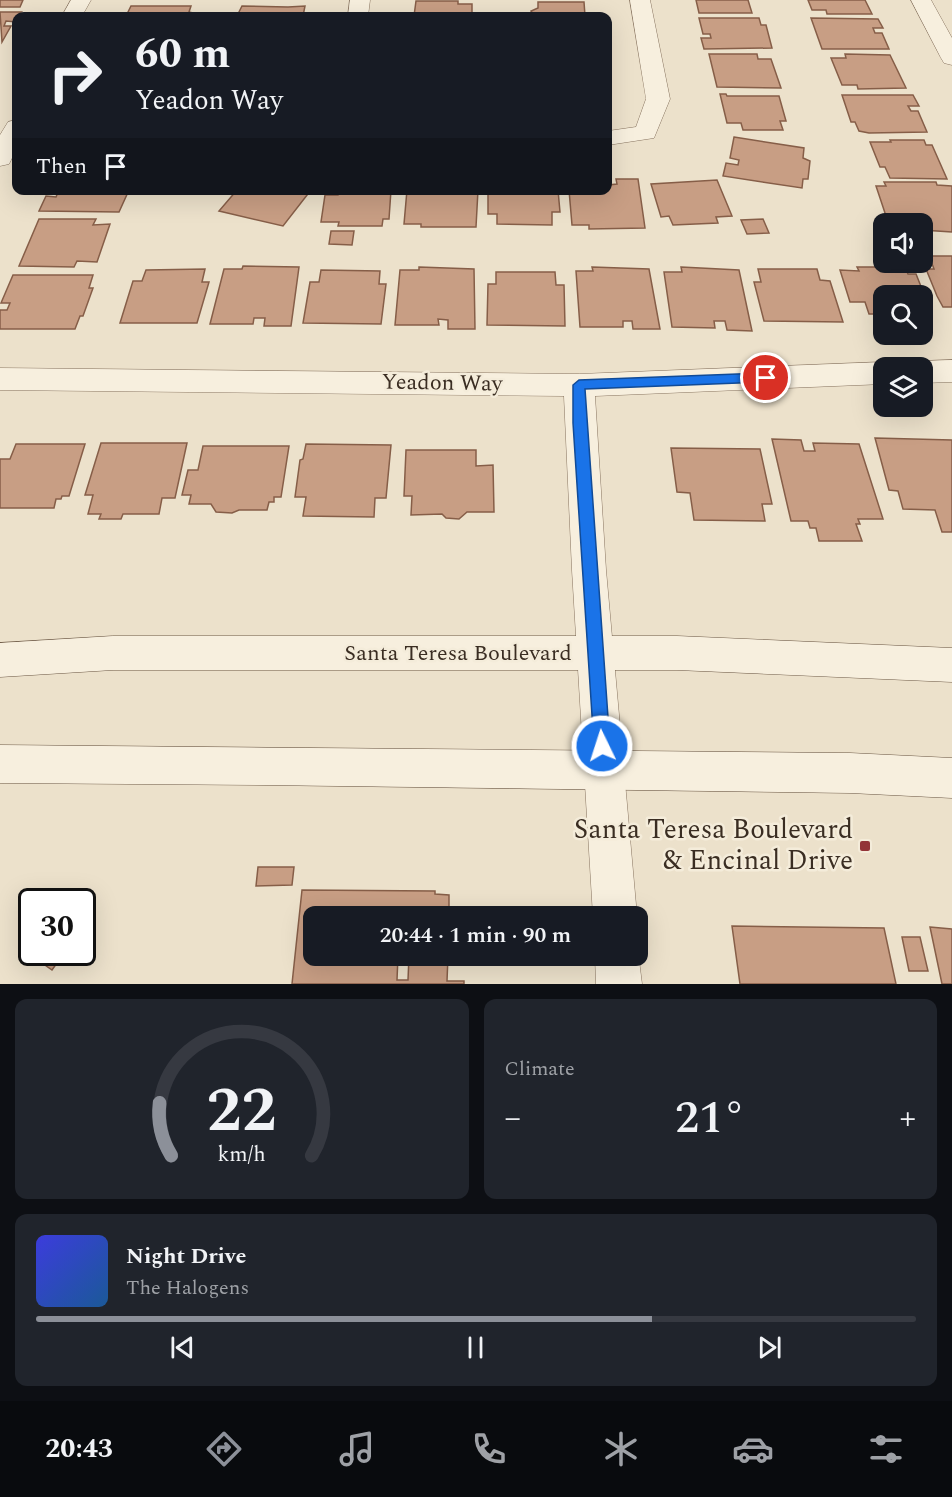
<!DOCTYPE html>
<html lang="en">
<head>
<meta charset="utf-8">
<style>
	:root { --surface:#171b24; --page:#20242c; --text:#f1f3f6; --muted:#9ea1a6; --line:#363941; --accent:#8c9099 }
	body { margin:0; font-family:Spectral,serif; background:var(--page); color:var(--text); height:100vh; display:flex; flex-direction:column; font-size:22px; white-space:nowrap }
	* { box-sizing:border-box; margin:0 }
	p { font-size:20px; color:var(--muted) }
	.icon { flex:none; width:33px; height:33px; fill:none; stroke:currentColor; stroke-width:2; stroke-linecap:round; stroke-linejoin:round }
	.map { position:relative; height:984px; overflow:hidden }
	.side { display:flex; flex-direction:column; gap:15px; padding:15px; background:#0d0f14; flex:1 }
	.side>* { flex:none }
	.hud { position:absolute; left:12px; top:12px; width:600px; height:183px; border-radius:12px; box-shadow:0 6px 24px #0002; background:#171b24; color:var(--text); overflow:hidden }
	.tools { position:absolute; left:873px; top:213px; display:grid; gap:12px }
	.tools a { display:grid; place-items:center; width:60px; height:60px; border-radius:12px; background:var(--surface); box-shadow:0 6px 24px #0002; font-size:30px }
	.speed { position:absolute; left:18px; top:888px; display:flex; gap:12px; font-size:30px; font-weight:700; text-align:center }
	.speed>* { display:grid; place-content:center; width:78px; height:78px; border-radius:50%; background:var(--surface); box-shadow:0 6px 24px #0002; line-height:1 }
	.speed .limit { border:3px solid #111; border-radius:9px; background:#fff; color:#111 }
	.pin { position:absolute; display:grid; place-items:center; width:51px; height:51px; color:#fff; margin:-26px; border:3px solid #fff; border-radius:50%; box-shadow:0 2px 6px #0007 }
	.me { position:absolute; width:66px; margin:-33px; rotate:356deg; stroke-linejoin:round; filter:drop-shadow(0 0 4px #0008) }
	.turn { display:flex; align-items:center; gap:21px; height:126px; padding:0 24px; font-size:27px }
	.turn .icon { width:78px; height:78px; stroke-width:2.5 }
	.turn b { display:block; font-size:42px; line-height:51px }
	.then { display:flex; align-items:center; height:57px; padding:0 24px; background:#0003; gap:12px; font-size:22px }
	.big { font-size:45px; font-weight:600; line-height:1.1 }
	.side .card { flex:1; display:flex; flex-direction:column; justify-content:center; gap:9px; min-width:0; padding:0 21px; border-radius:12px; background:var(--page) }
	.side .dial { align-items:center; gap:0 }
	.dial svg { height:156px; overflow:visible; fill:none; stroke:var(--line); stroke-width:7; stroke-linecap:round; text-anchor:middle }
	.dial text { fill:var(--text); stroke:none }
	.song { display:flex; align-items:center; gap:18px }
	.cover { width:72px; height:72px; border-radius:9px; background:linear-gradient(135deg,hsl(240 70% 55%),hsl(210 70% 35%)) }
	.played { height:6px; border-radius:3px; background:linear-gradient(90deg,var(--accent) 70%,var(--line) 70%) }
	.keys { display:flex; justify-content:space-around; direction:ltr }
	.heat { display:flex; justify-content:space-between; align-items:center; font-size:33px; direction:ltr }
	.side .tiles { flex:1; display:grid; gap:15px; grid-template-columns:1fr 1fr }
	.card:last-child { grid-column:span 2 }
	.trip { position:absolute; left:303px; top:906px; width:345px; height:60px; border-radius:12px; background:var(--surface); box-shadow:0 6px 24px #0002; font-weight:600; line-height:60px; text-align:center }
	.tab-bar { display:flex; height:96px; justify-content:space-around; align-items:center; background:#090b0e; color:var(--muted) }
	.tab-bar .icon { width:42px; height:42px }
	.tab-bar .current { color:var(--accent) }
	.tab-bar b { font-size:27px; color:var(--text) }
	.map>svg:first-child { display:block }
	.building { fill:#c89e84; stroke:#865e48; stroke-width:1.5 }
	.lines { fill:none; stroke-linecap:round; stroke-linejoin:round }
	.street-casing { stroke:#887460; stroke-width:1 }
	.secondary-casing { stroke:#6a5643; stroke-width:1 }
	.street { fill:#f7efde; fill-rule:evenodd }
	.secondary { fill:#f7efde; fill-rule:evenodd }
	.route { fill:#1a73e8; stroke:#114b97; stroke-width:1.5 }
	.poi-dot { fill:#933438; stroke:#f4ecda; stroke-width:2 }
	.labels { text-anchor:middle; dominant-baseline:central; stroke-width:5; stroke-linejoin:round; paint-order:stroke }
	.street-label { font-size:22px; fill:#3a2d22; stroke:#f4ecda }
	.near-poi-label { font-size:27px; fill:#3a2d22; stroke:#f4ecda; text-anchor:end }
</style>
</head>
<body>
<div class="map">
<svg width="952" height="984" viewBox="0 0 952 984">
	<rect width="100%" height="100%" fill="#ece1cb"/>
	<g class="building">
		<polygon points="0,0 23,0 20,7 0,7"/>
		<polygon points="696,0 748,0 752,13 699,13"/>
		<polygon points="808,0 865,0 872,14 827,14 826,10 812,10"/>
		<polygon points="416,1 458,1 458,4 472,4 472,16 414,16"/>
		<polygon points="538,2 584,2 585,16 534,16 531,11 538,8"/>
		<polygon points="131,6 191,6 189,12 193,13 192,16 126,16"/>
		<polygon points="242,6 288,7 305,6 303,16 237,16"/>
		<polygon points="0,12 21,12 16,16 16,22 6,21 4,26 11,26 2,42"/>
		<polygon points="699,18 759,18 761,25 766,25 772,48 704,49 701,38 711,38 710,34 703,34"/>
		<polygon points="811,18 878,19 883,28 873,28 875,33 882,33 889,49 822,49"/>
		<polygon points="709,54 757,54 758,59 771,59 781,88 717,87"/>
		<polygon points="845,54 890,55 906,88 858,89 857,85 842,85 831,58 846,58"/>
		<polygon points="720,94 726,94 727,96 779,96 786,121 780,121 783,130 743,130 741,123 727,123"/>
		<polygon points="842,95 913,95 919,106 908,106 911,111 918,111 927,132 869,133 859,131 855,122 851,122"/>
		<polygon points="734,137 804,148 803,158 810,161 808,179 803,179 802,188 723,176 726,163 738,165 739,160 730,158"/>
		<polygon points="890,140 924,140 926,145 932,145 947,179 890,178 885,167 880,167 870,142 891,142"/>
		<polygon points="616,179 638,179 645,228 589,229 589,225 572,225 569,190 608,190 608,185 617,184"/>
		<polygon points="717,180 732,216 716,217 718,223 673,225 669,216 661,217 651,184"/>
		<polygon points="884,182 936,182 937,185 952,186 952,232 922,230 922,224 895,224 893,219 887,219 876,186 886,186"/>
		<polygon points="59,190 129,190 119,212 39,211 46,196 56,197"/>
		<polygon points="237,190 311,190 283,226 219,211"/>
		<polygon points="339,190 391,190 389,219 383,219 382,226 338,226 339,222 321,222 325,195 338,195"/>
		<polygon points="407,190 478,190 476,227 421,227 421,224 404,224"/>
		<polygon points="488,190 558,190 560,212 552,212 552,225 497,224 497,214 488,214"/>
		<polygon points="39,219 96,219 93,225 110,224 97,262 77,261 74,267 19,266"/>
		<polygon points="763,219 769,233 747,234 741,220"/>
		<polygon points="331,231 354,231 352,245 329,244"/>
		<polygon points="929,256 952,256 952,307 943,307 937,296 926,269 934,269"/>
		<polygon points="243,266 299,267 291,326 264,326 265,318 254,318 253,324 210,324 224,269 242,269"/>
		<polygon points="419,267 474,269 475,329 448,329 448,320 438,319 439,325 395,325 400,270 419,270"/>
		<polygon points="592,267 649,269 660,329 633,329 632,321 623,321 623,327 580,327 576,271 593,271"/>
		<polygon points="681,267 739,270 752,331 727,330 725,321 714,321 715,328 672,327 664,272 682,272"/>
		<polygon points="857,267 905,267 908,274 916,274 932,314 922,314 922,296 884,296 884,314 869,314 865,302 850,302 840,270 859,271"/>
		<polygon points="205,269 202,282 209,282 197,323 120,323 133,281 142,281 146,270"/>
		<polygon points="758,269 817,269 820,280 830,281 843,322 764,321 754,282 761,282"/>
		<polygon points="321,270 380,271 379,284 386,284 381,324 303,323 310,282 319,282"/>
		<polygon points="496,272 555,272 556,285 564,285 565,326 487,325 488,284 496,284"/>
		<polygon points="13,275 93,275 89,288 93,288 83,316 80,316 75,329 0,329 0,310 7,310 10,303 1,303"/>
		<polygon points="875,438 952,440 952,532 942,532 935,510 903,509 898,491 889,490"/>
		<polygon points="772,439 801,440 804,451 815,451 813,443 859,444 883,519 858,519 860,524 856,524 862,541 819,541 816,528 810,528 808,521 791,521"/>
		<polygon points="101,443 187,443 175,498 162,498 159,514 123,514 121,519 99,519 101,514 88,514 93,495 85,495"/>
		<polygon points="16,444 85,444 69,496 62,496 61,499 56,499 54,508 0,508 0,459 10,459"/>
		<polygon points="306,444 391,445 386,498 375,498 374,517 303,516 306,497 295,497 300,460 303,459"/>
		<polygon points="203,446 289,446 281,497 274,497 274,502 269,502 267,510 239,510 232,513 216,512 211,504 189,504 191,495 182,495 188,470 198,470"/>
		<polygon points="671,448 760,449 772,504 762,504 765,521 694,520 690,493 677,492"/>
		<polygon points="406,450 476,450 476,466 493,465 494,512 467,512 459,519 446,518 442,514 411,515 412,496 404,496"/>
		<polygon points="258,867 294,867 292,885 256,886"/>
		<polygon points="302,890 435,891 435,894 449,895 449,916 314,916 314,956 398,956 397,980 408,980 409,956 448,956 447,981 464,981 464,984 292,984"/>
		<polygon points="732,926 884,928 896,984 740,984"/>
		<polygon points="930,927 952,929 952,984 942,984"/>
		<polygon points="902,937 920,937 928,971 909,971"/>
		<polygon points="32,942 32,952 65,952 52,970 25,951"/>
	</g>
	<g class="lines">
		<defs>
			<g id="street">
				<polygon points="71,0 91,0 82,16 62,16"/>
				<polygon points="350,0 370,0 368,16 348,16"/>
				<polygon points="630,0 650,0 670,99 654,138 608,145 608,131 636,127 646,99"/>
				<polygon points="911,0 931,0 952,38 952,65 944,63 941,58"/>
				<polygon points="16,120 16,150 9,164 0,166 0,135 8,122"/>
				<polygon points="952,360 952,382 922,383 922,368 910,368 911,364 922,361"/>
				<polygon points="884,362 896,368 884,368 884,384 595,396 606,570 637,916 593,916 572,570 564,396 0,390 0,368 579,374"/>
				<polygon points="638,952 642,984 596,984 595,956 638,956"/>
			</g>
			<g id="secondary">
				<polygon points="113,636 677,636 952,648 952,682 677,670 113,670 0,677 0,643"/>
				<polygon points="0,745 850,753 952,758 952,798 850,793 262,785 0,783"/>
			</g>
		</defs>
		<use href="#street" class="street-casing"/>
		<use href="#secondary" class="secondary-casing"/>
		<use href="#street" class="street"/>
		<use href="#secondary" class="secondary"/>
	</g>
	<polygon class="route" points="766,373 773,378 766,382 585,389 610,746 608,752 602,754 596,752 594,746 573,423 573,385 579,380"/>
	<rect class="poi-dot" x="859" y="840" width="12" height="12" rx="3"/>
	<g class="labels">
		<g class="street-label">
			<text transform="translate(442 383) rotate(1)">Yeadon Way</text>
			<text x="458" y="653">Santa Teresa Boulevard</text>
		</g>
		<g class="near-poi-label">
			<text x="853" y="830">Santa Teresa Boulevard<tspan x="853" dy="31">&amp; Encinal Drive</tspan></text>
		</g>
	</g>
</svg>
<div class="tools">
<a><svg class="icon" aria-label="sound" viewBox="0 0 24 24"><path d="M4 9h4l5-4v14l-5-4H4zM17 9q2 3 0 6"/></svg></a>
<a><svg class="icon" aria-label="search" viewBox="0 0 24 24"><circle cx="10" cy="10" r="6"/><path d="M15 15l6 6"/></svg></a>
<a><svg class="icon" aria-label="layers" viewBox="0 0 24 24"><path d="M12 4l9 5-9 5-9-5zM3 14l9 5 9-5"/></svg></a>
</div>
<div class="speed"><div class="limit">30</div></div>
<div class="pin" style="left:766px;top:378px;background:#d93025"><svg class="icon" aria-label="arrive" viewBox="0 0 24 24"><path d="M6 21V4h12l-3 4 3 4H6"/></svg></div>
<svg class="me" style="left:602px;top:746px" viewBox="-20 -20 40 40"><circle r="17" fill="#1a73e8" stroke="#fff" stroke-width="3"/><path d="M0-11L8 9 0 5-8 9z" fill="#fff"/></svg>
<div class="trip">20:44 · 1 min · 90 m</div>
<div class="hud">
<div class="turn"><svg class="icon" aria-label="right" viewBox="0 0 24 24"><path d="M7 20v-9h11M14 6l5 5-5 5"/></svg><div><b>60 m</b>Yeadon Way</div></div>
<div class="then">Then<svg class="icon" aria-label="arrive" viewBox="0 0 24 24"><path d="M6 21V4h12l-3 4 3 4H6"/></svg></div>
</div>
</div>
<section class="side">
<div class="tiles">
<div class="card dial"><svg viewBox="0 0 100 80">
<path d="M14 69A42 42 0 1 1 86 69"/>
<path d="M14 69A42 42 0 0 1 8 42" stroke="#8c9099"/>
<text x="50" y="56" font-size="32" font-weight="700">22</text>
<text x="50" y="72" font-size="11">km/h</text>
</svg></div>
<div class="card"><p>Climate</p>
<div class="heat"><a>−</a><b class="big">21°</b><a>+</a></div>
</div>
<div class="card">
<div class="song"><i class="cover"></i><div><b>Night Drive</b><p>The Halogens</p></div></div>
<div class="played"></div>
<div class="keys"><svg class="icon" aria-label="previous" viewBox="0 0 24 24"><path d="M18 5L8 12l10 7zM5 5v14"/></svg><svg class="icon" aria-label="pause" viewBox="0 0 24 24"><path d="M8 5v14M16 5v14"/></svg><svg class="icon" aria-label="next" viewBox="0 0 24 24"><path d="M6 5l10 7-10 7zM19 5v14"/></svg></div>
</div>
</div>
</section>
<nav class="tab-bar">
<b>20:43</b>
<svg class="icon current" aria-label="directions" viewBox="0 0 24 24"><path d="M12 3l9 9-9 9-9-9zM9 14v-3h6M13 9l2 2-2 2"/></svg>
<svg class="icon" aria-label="music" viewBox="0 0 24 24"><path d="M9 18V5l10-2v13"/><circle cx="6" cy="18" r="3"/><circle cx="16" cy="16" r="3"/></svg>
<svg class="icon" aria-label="phone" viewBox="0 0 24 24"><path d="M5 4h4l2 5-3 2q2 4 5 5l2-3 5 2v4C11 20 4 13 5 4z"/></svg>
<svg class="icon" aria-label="climate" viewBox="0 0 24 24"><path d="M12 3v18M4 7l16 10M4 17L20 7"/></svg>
<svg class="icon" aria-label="car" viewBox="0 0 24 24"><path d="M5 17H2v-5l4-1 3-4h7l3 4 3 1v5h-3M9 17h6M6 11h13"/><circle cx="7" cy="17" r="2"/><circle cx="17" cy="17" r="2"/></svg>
<svg class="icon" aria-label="filters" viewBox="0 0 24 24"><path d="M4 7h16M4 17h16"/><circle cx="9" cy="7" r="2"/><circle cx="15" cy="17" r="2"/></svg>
</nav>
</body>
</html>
